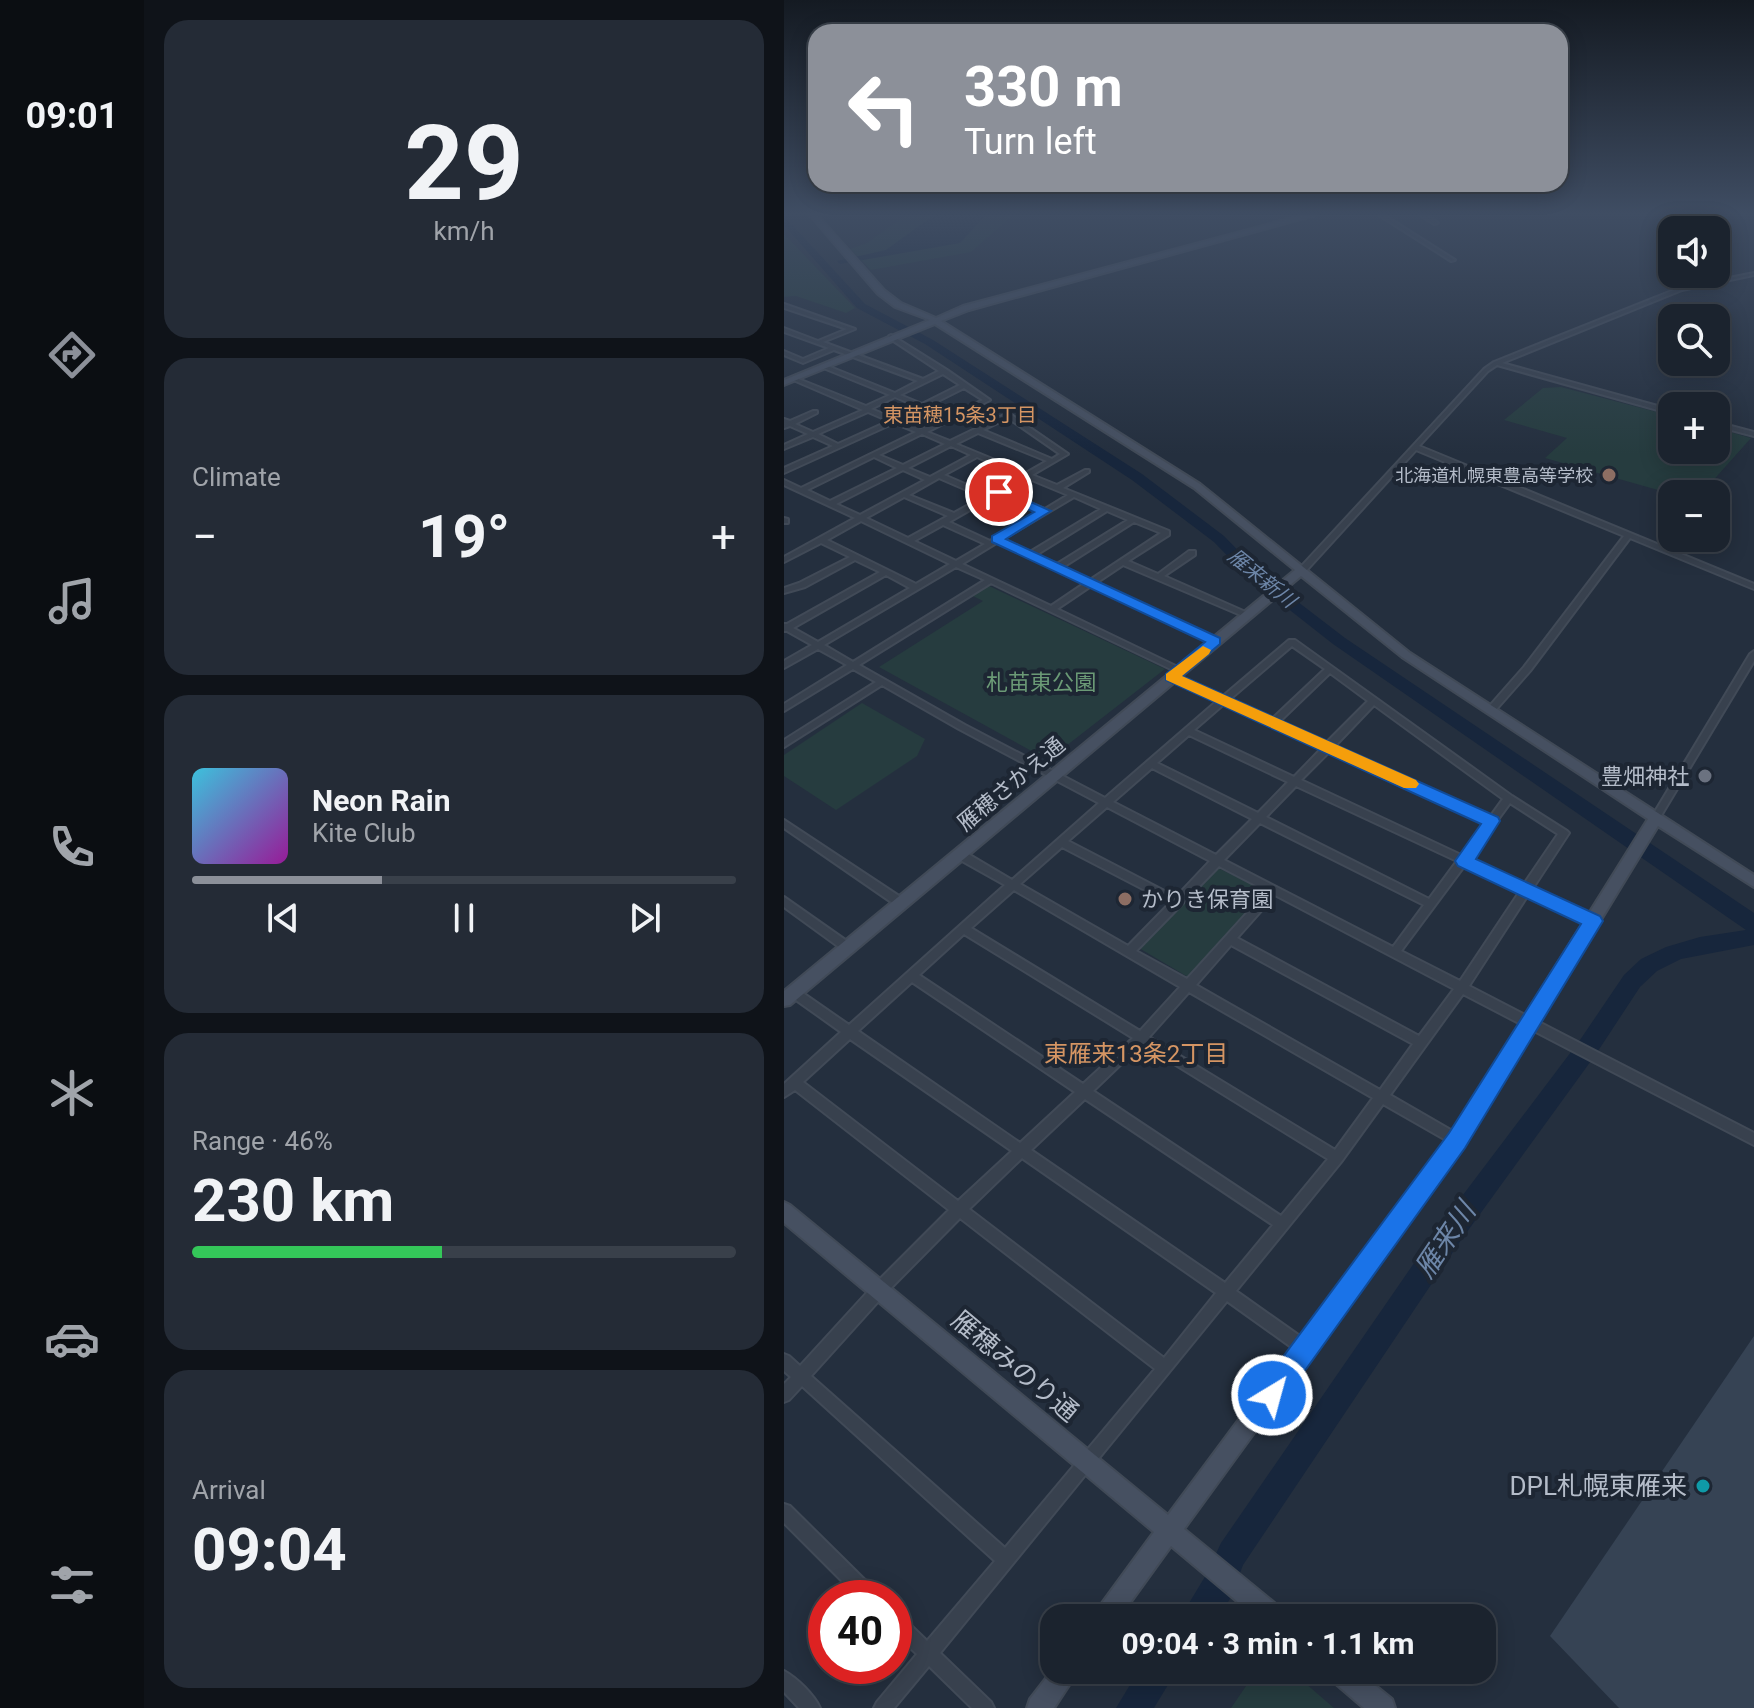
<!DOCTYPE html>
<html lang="en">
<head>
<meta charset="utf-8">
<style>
	:root { --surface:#1b232e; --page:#242b36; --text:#f1f3f6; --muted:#a0a4aa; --line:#39404a; --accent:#8c9099 }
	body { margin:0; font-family:Roboto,"Noto Sans JP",sans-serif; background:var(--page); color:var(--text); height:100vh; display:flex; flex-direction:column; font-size:30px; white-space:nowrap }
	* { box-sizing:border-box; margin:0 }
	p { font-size:26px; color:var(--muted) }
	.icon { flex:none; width:44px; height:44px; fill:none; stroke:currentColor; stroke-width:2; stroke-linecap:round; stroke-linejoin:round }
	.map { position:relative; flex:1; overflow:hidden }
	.details { display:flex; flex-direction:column; gap:20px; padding:20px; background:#0f1319; width:640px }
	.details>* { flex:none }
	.banner { position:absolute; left:24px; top:24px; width:760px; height:168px; border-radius:24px; box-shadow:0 4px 20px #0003,0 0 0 2px var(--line); background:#8c9099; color:#fff; overflow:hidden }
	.fabs { position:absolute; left:874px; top:216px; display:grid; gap:16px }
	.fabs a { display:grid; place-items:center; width:72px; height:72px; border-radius:16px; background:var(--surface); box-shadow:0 4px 20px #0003,0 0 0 2px var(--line); font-size:40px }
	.speed { position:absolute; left:24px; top:1580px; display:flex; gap:16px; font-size:40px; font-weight:700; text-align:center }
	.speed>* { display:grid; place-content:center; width:104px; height:104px; border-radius:50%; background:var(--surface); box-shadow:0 4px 20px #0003,0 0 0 2px var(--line); line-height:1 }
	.speed .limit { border:12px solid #d22; background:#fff; color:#111 }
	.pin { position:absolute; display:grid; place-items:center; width:68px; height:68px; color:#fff; margin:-34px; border:4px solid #fff; border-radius:50%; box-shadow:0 2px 8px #0007 }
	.me { position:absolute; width:88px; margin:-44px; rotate:37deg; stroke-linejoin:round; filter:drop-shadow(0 0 6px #0008) }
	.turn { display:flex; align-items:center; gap:28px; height:168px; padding:0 24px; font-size:36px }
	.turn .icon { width:104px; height:104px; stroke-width:2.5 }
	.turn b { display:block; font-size:56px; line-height:68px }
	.big { font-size:60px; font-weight:700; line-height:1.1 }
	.details .widget { flex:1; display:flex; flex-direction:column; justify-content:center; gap:12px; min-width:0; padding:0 28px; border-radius:24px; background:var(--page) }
	.details .dial { align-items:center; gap:0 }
	.dial b { font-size:104px; line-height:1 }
	.song { display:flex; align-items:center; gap:24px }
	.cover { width:96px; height:96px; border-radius:12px; background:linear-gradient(135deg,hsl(190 70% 55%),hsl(300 70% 35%)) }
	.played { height:8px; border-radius:4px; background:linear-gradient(90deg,var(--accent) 35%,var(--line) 35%) }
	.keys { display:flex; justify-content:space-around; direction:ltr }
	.heat { display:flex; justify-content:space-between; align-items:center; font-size:44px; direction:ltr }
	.charge { height:12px; border-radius:6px; background:linear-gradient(90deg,#34c759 46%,var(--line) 0) }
	.trip { position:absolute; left:256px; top:1604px; width:456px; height:80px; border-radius:24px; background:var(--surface); box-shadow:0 4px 20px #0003,0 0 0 2px var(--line); font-weight:700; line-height:80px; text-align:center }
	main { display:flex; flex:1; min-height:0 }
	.dock { display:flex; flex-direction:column; width:144px; justify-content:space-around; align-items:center; background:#0b0e12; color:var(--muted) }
	.dock .icon { width:56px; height:56px }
	.dock .selected { color:var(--accent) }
	.dock b { font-size:36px; color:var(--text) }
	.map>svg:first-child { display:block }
	.green { fill:#263c3f }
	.water { fill:#17263c }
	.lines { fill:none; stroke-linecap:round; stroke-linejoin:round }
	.river { fill:#17263c; fill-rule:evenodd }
	.building { fill:#364354 }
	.street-casing { stroke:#414a57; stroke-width:4 }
	.secondary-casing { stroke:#414a57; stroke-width:4 }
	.street { fill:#38414e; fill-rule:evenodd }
	.secondary { fill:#465061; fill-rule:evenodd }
	.route { fill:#1a73e8; stroke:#114b97; stroke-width:2 }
	.slow { fill:#f59e0b }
	.education-dot { fill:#8d6e63; stroke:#1d2633; stroke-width:3 }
	.worship-dot { fill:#6b7280; stroke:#1d2633; stroke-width:3 }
	.culture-dot { fill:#0f9aa8; stroke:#1d2633; stroke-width:3 }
	.labels { text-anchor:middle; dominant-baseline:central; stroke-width:8; stroke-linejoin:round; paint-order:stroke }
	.far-poi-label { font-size:18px; fill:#b4bcc9; stroke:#1d2633; text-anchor:end }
	.far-neighbourhood-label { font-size:20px; fill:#d59563; stroke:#1d2633 }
	.far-water-label { font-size:20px; font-style:italic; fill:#6d86a8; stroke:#1d2633 }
	.park-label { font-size:22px; fill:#6b9a76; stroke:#1d2633 }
	.poi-label { font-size:22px; fill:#b4bcc9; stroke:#1d2633; text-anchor:end }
	.street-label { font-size:22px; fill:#b4bcc9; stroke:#1d2633 }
	.neighbourhood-label { font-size:24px; fill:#d59563; stroke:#1d2633 }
	.near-street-label { font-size:26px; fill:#b4bcc9; stroke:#1d2633 }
	.near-poi-label { font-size:26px; fill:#b4bcc9; stroke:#1d2633; text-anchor:end }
	.near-water-label { font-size:28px; font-style:italic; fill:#6d86a8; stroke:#1d2633 }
</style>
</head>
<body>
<main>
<nav class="dock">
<b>09:01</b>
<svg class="icon selected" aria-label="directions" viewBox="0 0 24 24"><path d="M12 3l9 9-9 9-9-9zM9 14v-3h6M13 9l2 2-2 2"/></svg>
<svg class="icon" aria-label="music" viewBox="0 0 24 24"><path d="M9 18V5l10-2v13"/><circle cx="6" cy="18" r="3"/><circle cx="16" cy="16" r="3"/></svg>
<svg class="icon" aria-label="phone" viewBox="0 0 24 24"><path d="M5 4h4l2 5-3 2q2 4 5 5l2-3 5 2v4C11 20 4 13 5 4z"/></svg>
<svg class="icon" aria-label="climate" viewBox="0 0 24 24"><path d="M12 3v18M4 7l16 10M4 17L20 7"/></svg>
<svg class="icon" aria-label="car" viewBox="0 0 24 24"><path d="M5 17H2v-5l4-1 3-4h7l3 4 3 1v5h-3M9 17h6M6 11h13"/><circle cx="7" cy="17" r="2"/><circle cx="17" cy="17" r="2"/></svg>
<svg class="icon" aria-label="filters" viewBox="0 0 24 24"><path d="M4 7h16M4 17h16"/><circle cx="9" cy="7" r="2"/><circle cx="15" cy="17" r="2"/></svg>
</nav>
<section class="details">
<div class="widget dial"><b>29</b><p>km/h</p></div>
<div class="widget"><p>Climate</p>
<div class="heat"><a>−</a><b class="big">19°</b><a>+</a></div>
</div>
<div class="widget">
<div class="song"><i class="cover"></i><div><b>Neon Rain</b><p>Kite Club</p></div></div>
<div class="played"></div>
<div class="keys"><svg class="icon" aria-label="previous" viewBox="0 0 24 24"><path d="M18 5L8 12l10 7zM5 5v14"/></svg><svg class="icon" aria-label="pause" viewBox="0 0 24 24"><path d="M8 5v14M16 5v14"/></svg><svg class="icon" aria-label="next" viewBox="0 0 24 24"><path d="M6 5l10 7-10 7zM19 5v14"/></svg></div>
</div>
<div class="widget"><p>Range · 46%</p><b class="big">230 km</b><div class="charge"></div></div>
<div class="widget"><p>Arrival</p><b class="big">09:04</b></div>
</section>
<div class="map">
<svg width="970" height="1708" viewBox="0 0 970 1708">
	<rect width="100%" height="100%" fill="#242f3e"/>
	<g class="green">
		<polygon points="122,215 229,215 187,252 87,270 66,249 83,243"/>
		<polygon points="0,234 71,308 62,313 12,296 0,297"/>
		<polygon points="777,387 888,416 888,450 932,450 932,428 967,438 917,494 888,494 761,458 783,438 720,420 759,388"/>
		<polygon points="203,585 381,669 264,760 95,667 199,601 187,595"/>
		<polygon points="78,703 141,739 133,756 52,810 0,776 0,755"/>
		<polygon points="434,868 482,891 404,977 355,948"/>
		<polygon points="473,1670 506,1670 550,1708 447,1708"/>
	</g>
	<polygon class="water" points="150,215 202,215 176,243 56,264 53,261 102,250"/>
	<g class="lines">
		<g class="river">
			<polygon points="0,216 81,304 149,340 358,474 440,536 475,572 561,638 970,913 970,945 897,959 873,971 856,987 812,1054 675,1243 459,1565 446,1599 433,1618 396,1618 422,1575 437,1543 657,1224 796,1040 840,975 857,959 882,947 916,937 962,930 549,644 465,578 430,542 348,480 141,344 73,308 0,225"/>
			<polygon points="355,1670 393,1670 370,1708 332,1708"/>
		</g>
	</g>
	<polygon class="building" points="970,1336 970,1708 835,1708 766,1636"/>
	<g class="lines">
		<defs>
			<g id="street">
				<polygon points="595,215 600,215 671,260 667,261"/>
				<polygon points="636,215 642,215 654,223 650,224"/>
				<polygon points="970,273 970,275 898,290 718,363 888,410 888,414 713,365 704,371 635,446 970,584 970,589 846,538 746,671 709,713 706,714 702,711 703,709 740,667 840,536 632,450 521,572 518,572 514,570 700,369 710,362 895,288"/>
				<path d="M 0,304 L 71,329 L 39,342 L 139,379 L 155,371 L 105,338 L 105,336 L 107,335 L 163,370 L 206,400 L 143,432 L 166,441 L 222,414 L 226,414 L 284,454 L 248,475 L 273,485 L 301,470 L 305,470 L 305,472 L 279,488 L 385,531 L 385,535 L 344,561 L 374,574 L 405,551 L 411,551 L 411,555 L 380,576 L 466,614 L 465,616 L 459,616 L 339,565 L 312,583 L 434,639 L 434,643 L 428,643 L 307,586 L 273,609 L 400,670 L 399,672 L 393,672 L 207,583 L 75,665 L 181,725 L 321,798 L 433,701 L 384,679 L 384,675 L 390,675 L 438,697 L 505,640 L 511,640 L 728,796 L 783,831 L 785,833 L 749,888 L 813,918 L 814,921 L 813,924 L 805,924 L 744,895 L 685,986 L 970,1133 L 970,1145 L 679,994 L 606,1095 L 677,1136 L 679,1140 L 677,1144 L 673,1146 L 669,1144 L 599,1104 L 557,1162 L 452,1291 L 527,1344 L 529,1349 L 527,1354 L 522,1356 L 517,1354 L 443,1301 L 156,1653 L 207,1702 L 210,1708 L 188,1708 L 145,1666 L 110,1708 L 90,1708 L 93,1702 L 133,1654 L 110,1633 L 110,1613 L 116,1615 L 143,1641 L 211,1561 L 18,1386 L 5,1400 L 0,1402 L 0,1384 L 7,1377 L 0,1371 L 0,1354 L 5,1356 L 16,1366 L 90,1285 L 165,1210 L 11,1090 L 0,1097 L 0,1084 L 57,1032 L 5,995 L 3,992 L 5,989 L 9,987 L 13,989 L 65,1025 L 221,885 L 171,857 L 170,854 L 171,851 L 179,851 L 228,880 L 315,803 L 175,729 L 98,685 L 0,747 L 0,740 L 92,682 L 69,669 L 0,711 L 0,704 L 63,665 L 34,649 L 0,668 L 0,661 L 28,645 L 3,631 L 0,631 L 0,624 L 3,624 L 96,572 L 71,560 L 21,587 L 0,593 L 0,588 L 15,583 L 66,557 L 37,543 L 0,562 L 0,557 L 71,518 L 0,485 L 0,480 L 17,488 L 132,432 L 110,423 L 0,473 L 0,468 L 49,446 L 29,437 L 0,449 L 0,445 L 24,434 L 6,426 L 0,428 L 0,419 L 6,421 L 29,411 L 33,411 L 33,413 L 11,424 L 29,432 L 79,410 L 7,379 L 12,378 L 82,406 L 106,395 L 37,367 L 37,365 L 41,365 L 111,393 L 134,381 L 50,350 L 19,363 L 0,355 L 0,351 L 19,359 L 45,348 L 0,332 L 0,328 L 34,341 L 63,329 L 0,308 ZM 159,374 L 176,385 L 138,404 L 116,395 ZM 180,388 L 199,400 L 167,415 L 144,406 ZM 111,397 L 162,418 L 137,429 L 87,409 ZM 84,412 L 105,421 L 54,444 L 34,434 ZM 224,418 L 276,454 L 268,459 L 199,430 ZM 194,433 L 263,461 L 242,473 L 172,444 ZM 138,434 L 161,444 L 119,465 L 95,455 ZM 167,446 L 187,455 L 146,477 L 124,468 ZM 90,457 L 113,468 L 46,501 L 23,490 ZM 193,457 L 237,476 L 204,494 L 160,475 ZM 119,470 L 141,480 L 76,515 L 52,504 ZM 155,478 L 199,497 L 170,513 L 125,495 ZM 243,478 L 284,495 L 261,509 L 219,491 ZM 214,494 L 256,512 L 206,541 L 165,522 ZM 120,497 L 164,516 L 124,538 L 82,518 ZM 290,497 L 317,509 L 246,552 L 219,539 ZM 323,511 L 344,520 L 273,564 L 252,555 ZM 77,521 L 166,564 L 132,584 L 43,540 ZM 350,522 L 377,533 L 306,580 L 279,567 ZM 159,525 L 201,544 L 172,561 L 130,541 ZM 214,542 L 301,583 L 267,606 L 178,564 ZM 172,567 L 201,580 L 69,662 L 40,645 ZM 102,575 L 126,588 L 34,642 L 9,628 ZM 508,646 L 541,669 L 488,719 L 445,700 ZM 546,673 L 584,701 L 542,743 L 495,722 ZM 440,704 L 538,748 L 510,777 L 410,730 ZM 590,705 L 719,799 L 706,817 L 550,747 ZM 405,735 L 504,782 L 474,813 L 373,763 ZM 545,752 L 702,823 L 677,855 L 517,780 ZM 368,768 L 468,819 L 432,855 L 329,802 ZM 512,786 L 673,861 L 645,899 L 482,817 ZM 726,803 L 774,834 L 740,884 L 685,859 ZM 323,807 L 426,861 L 392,897 L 284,841 ZM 476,823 L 640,905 L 609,947 L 440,860 ZM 278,847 L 386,903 L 344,946 L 236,884 ZM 681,865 L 736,891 L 676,981 L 617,951 ZM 435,866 L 483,891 L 403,979 L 352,951 ZM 230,890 L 396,987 L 356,1031 L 187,928 ZM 491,895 L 670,989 L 635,1036 L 453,938 ZM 180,934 L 349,1038 L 299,1084 L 135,975 ZM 447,945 L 629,1044 L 596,1090 L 412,985 ZM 128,982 L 291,1092 L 236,1143 L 74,1031 ZM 405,992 L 589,1098 L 551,1150 L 365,1037 ZM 66,1039 L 228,1151 L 174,1201 L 19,1082 ZM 358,1044 L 544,1159 L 497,1216 L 309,1091 ZM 301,1099 L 489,1225 L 441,1283 L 247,1150 ZM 238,1158 L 432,1293 L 380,1358 L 185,1209 ZM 176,1218 L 371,1369 L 221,1548 L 27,1376 L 100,1295 Z"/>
				<polygon points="932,422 970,432 970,436 932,426"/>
				<polygon points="0,518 4,519 4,523 0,523"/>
				<polygon points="970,651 970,661 875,819 869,819 867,817 869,815 966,654"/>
				<polygon points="0,820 121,900 122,903 121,906 113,906 0,828"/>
				<polygon points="0,897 67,944 68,947 67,950 59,950 0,907"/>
				<polygon points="0,1504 6,1506 93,1592 95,1598 75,1598 0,1523"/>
				<path d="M 0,1671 C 13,1678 30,1695 36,1708 L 15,1708 L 0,1692 Z"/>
			</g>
			<g id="secondary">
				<polygon points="26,215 33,215 100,290 117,303 152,318 179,306 520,215 531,215 185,310 157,321 416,484 626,653 970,875 970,887 874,826 679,1146 400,1529 499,1610 503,1618 473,1618 387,1546 335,1618 309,1618 313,1610 370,1532 0,1223 0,1202 6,1205 384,1515 667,1134 864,819 618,657 517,576 6,1005 0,1006 0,991 511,570 410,488 151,324 0,385 0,380 146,320 111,307 94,294"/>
				<polygon points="270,1668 270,1670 295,1670 270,1708 243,1708 246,1699"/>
				<polygon points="541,1670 572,1670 608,1699 611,1708 580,1708 545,1678"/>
			</g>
		</defs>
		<use href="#street" class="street-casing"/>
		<use href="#secondary" class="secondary-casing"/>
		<use href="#street" class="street"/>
		<use href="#secondary" class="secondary"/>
	</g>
	<linearGradient id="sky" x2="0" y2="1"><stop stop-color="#141a22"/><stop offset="0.47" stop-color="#3f4d63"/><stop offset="1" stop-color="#3f4d63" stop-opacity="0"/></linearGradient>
	<rect width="970" height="454" fill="url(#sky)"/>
	<polygon class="route" points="211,490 220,490 267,511 222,539 436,638 436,644 398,676 714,817 716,821 692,859 816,916 819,921 681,1148 497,1404 488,1408 478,1404 474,1395 478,1385 665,1133 797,924 674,866 671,861 697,824 382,680 382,674 421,642 208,542 208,536 250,512 211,495"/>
	<polygon class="slow" points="419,646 427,650 425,654 398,676 632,780 635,784 632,788 620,788 382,680 382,674"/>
	<g class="education-dot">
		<circle cx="825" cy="475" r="8"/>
		<circle cx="341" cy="899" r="8"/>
	</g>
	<circle class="worship-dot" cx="921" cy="776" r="8"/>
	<circle class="culture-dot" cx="919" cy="1486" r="8"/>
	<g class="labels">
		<g class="far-poi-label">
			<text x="809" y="475">北海道札幌東豊高等学校</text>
		</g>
		<g class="far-neighbourhood-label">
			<text x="176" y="415">東苗穂15条3丁目</text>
		</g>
		<g class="far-water-label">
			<text transform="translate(478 578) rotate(39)">雁来新川</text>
		</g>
		<g class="park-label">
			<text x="257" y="682">札苗東公園</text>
		</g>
		<g class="poi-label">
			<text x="905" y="776">豊畑神社</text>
			<text x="357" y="899" text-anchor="start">かりき保育園</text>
		</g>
		<g class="street-label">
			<text transform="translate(227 784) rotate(-40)">雁穂さかえ通</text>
		</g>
		<g class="neighbourhood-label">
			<text x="352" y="1054">東雁来13条2丁目</text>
		</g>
		<g class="near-street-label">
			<text transform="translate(231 1366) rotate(40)">雁穂みのり通</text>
		</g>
		<g class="near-poi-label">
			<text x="903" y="1486">DPL札幌東雁来</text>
		</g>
		<g class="near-water-label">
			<text transform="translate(661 1240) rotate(-56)">雁来川</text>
		</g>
	</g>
</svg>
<div class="fabs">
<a><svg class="icon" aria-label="sound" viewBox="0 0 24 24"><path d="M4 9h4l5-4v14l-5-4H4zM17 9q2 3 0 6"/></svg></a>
<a><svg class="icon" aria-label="search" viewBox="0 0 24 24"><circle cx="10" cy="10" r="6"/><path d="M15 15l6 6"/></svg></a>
<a>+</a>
<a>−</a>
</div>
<div class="speed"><div class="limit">40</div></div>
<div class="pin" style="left:215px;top:492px;background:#d93025"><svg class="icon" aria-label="arrive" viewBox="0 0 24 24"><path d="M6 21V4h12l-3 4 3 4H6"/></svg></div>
<svg class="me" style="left:488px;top:1395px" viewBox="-20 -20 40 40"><circle r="17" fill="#1a73e8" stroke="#fff" stroke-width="3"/><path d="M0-11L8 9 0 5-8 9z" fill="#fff"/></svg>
<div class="trip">09:04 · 3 min · 1.1 km</div>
<div class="banner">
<div class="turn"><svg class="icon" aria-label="left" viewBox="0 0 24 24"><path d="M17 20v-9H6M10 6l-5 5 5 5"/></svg><div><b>330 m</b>Turn left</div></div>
</div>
</div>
</main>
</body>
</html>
